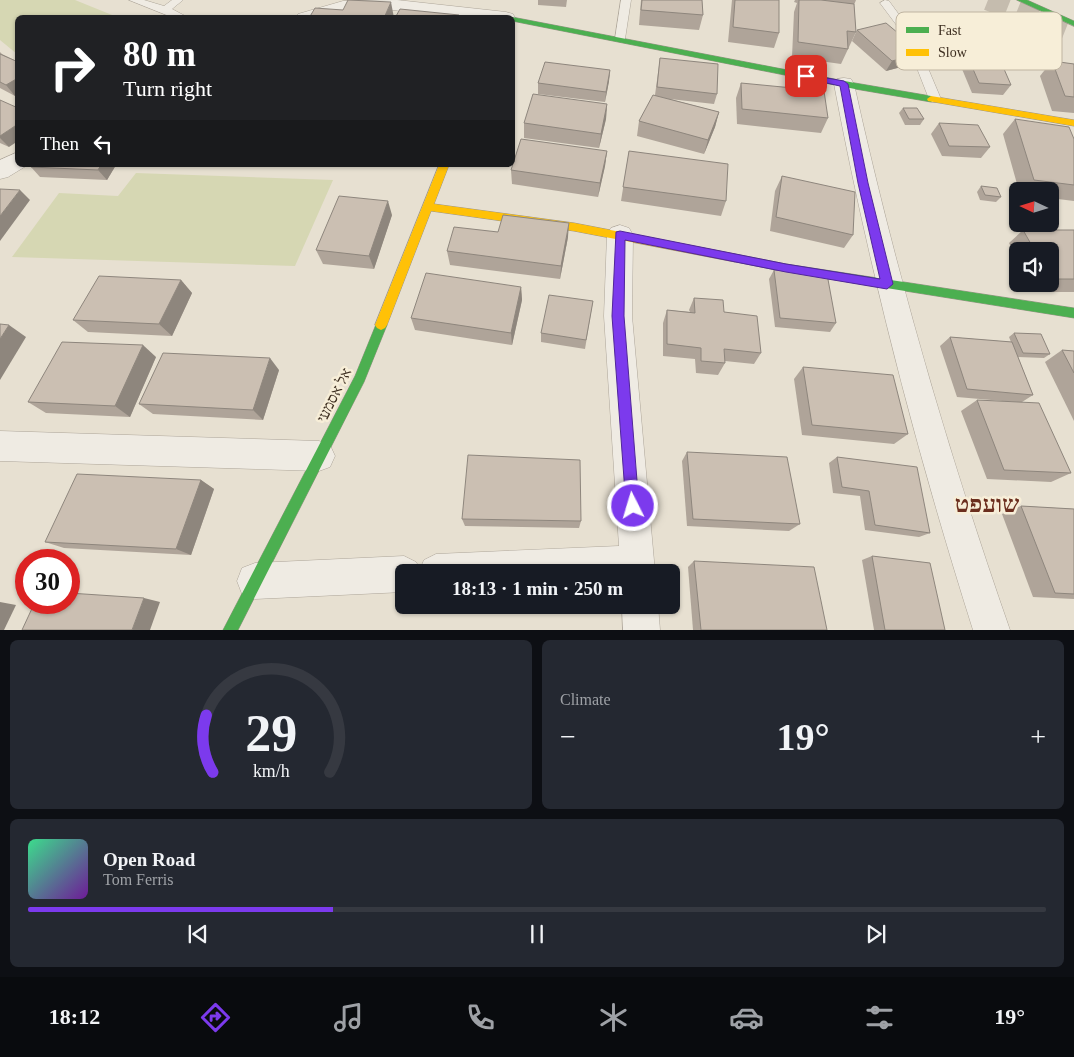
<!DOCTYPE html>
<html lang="en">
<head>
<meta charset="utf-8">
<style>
	:root { --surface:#171b24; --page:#242831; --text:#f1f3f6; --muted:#9ea1a6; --line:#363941; --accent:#7c3aed }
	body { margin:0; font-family:"Times New Roman","Noto Sans Hebrew",serif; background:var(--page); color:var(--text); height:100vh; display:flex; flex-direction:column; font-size:19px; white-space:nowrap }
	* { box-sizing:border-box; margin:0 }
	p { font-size:16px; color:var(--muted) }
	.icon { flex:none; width:28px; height:28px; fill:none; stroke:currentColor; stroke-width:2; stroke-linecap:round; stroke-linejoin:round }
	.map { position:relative; height:630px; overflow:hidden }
	.drawer { display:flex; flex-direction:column; gap:10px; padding:10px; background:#0d0f14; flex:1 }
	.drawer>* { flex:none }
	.banner { position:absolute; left:15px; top:15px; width:500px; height:152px; border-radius:8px; box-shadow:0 1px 4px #0004; background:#202124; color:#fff; overflow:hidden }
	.needle { width:32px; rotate:274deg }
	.controls { position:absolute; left:1009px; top:182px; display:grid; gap:10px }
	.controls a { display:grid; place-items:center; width:50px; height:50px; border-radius:8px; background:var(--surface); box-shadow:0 1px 4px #0004; font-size:25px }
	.speed { position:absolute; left:15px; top:549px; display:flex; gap:10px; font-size:25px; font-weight:700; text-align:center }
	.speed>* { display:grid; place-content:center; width:65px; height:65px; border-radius:50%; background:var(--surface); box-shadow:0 1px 4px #0004; line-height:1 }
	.speed .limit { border:8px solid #d22; background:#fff; color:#111 }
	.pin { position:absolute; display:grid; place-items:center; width:42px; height:42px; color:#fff; margin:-21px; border-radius:10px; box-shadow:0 2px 8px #0006 }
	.me { position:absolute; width:55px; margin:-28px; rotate:355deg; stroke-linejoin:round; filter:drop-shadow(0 0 4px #0008) }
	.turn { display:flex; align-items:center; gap:18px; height:105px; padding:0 25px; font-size:22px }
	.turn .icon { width:65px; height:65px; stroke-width:2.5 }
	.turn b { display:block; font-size:35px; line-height:42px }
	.then { display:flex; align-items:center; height:48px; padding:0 25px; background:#0003; gap:10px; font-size:19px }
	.big { font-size:38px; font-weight:600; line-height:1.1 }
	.drawer .tile { flex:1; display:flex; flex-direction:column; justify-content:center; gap:8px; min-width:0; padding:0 18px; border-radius:8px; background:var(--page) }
	.drawer .dial { align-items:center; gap:0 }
	.dial svg { height:130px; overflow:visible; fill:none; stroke:var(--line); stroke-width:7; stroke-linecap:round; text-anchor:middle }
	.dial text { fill:var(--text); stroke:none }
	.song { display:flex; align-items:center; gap:15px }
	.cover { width:60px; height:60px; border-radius:8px; background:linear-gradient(135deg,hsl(150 70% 55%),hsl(280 70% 35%)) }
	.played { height:5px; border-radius:2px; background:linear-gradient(90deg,var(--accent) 30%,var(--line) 30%) }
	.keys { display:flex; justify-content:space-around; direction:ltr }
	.heat { display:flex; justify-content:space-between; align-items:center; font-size:28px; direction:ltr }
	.drawer .tiles { flex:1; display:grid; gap:10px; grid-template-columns:1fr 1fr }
	.tile:last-child { grid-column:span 2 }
	.trip { position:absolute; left:395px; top:564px; width:285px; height:50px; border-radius:8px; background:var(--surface); box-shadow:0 1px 4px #0004; font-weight:600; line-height:50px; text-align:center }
	.tabs { display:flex; height:80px; justify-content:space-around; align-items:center; background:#090b0e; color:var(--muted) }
	.tabs .icon { width:35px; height:35px }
	.tabs .on { color:var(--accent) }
	.tabs b { font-size:22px; color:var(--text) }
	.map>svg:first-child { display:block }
	.green { fill:#d6d7b3 }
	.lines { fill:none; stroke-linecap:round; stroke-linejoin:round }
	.highway-tunnel { stroke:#c5bcae; stroke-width:21; stroke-dasharray:21 10; stroke-linecap:butt }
	.lane-casing { stroke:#ada599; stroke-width:1 }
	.street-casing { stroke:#ada599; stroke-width:1 }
	.fast-casing { stroke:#9c958a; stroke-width:1 }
	.slow-casing { stroke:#9c958a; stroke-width:1 }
	.lane { fill:#efebe3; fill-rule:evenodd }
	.street { fill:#efebe3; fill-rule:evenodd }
	.fast { fill:#4caf50; fill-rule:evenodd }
	.slow { fill:#ffc107; fill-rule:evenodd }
	.wall { fill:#afa499 }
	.shaded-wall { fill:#8e867d }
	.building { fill:#cbbfb2; stroke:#8e867d }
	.route { fill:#7c3aed; stroke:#51269a }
	.labels { text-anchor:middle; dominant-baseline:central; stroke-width:5; stroke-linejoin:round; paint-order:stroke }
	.street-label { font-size:15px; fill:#3d2e20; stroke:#f7eed8 }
	.near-district-label { font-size:24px; font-weight:bold; fill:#6b2e1e; stroke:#f7eed8 }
	.key { fill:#f7eed8; stroke:#bfb4a1; stroke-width:1 }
	.key-label { font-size:14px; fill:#3d2e20 }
</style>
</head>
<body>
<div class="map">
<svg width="1074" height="630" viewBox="0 0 1074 630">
	<rect width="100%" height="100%" fill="#e7e0d1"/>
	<g class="green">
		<polygon points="0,0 75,0 117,17 18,18 17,54 0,40"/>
		<polygon points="136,173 333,180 295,266 12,257 59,193 118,196"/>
	</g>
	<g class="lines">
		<polyline class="highway-tunnel" points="988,0 1074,34"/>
		<defs>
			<g id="lane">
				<polygon points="129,0 144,0 164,6 172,0 183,0 172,9 189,18 174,18"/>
				<polygon points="621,0 631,0 625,39 620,42 615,39"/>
				<polygon points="885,0 889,1 914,35 941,99 939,102 931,102 929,99 904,35 880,3"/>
			</g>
			<g id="street">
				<polygon points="397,0 506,12 513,14 515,18 512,22 512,18 454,18 393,10 362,9 345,11 326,18 296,18 298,14 343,1"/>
				<path d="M 844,78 L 851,79 L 854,84 C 895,269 947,450 1010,630 L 973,630 C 916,450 869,269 834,84 L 837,79 Z"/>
				<polygon points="18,152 18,165 26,166 8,177 0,179 0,160"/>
				<polygon points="620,225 629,228 633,235 632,316 655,572 404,572 404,592 255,599 242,594 237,581 242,568 255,563 404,556 416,562 420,569 424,560 436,554 619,546 604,316 607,235 611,228"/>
				<polygon points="0,431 319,441 330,445 335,456 330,467 319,471 0,461"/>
				<polygon points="622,605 658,605 660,630 623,630"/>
			</g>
			<g id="fast">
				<polygon points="1017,0 1027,0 1074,21 1074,26"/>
				<polygon points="512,17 855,83 931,96 935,99 931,102 855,89 512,21 512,18 509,18"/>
				<polygon points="735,254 786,264 1074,308 1074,318 786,272 731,261 730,258 731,255"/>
				<polygon points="381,320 385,322 387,325 364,382 238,630 223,630 355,376 377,322"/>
			</g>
			<g id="slow">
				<polygon points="931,96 1074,120 1074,126 928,101 927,99"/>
				<polygon points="439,165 449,165 434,204 574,223 735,254 740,258 735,262 574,231 431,211 387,325 385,328 381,330 377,328 375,325"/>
			</g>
		</defs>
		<use href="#lane" class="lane-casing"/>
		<use href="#street" class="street-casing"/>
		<use href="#fast" class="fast-casing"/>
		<use href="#slow" class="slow-casing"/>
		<use href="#lane" class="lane"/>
		<use href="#street" class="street"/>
		<use href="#fast" class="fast"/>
		<use href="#slow" class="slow"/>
	</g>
	<g class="wall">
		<polygon points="538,0 567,0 566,7 538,5"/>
		<polygon points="641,0 702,0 703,15 699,30 639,25"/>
		<polygon points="732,0 779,0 779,33 774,48 728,42"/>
		<polygon points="795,0 856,0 854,5 856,32 841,64 792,57 794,12 797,3 794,2"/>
		<polygon points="857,30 922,53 916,63 886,71 852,41"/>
		<polygon points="958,34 1011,85 1003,95 972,93 952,45"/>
		<polygon points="0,52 2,54 18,62 18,94 15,96 0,88"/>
		<polygon points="660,58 717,94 714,104 670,99 719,112 715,127 704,154 637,136 639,121 655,95"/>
		<polygon points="1052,61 1074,64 1074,113 1052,111 1040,76"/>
		<polygon points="610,70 609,81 605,102 538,94 538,83"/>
		<polygon points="741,83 828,118 821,133 737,124 736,98"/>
		<polygon points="0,100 9,147 0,143"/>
		<polygon points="607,104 606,119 599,148 524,138 524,123"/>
		<polygon points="903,108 924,119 920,125 905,125 899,113"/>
		<polygon points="1015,119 1074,139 1074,201 1050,198 1050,191 1019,191 1003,134"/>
		<polygon points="939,123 990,147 981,158 942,156 931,134"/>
		<polygon points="607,151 605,166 598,197 512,184 511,170"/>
		<polygon points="629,151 726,201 721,216 621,201"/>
		<polygon points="32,165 116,165 107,180 40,177 31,167"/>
		<polygon points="782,176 853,235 844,248 770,231 775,191"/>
		<polygon points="981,186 1001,197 996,202 980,200 977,192"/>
		<polygon points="392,215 374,269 323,264 316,250"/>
		<polygon points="1023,230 1074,230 1074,292 1034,292 1030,284 1050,284 1050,251 1018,251 1018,260 1009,243"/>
		<polygon points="498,232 568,237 560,279 450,265 447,251"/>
		<polygon points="774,270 836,323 830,332 775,327 769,279"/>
		<polygon points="181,280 192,293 172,336 88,332 73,320"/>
		<polygon points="521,287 522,300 512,345 415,330 411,318"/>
		<polygon points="694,298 724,312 761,353 754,364 725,361 725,363 718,375 696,373 695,359 663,356 663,323 667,310 690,312 689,310"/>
		<polygon points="593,301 585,349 541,342 541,333"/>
		<polygon points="1014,333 1050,354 1044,358 1018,357 1033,395 1022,402 1071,473 1051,482 987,479 961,411 977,400 1014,402 957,397 940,346 950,337 1011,342 1009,337"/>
		<polygon points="1062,350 1074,351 1074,421 1045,362"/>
		<polygon points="156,357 130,417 46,413 28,402"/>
		<polygon points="803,367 908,434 894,444 802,435 794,379"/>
		<polygon points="279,370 263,420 153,414 139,404"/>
		<polygon points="687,452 800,524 789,531 687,526 682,461"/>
		<polygon points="837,457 930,533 919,537 865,530 860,496 833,493 829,463"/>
		<polygon points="201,480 214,489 191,555 64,548 45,542"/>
		<polygon points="1021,506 1074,509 1074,599 1033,597 1002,514"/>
		<polygon points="462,519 581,521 579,528 465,526"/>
		<polygon points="872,556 945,630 874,630 862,560"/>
		<polygon points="694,561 827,630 693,630 688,567"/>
	</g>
	<g class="shaded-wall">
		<polygon points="391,2 394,18 384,18"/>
		<polygon points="922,53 916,63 886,71 892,61"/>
		<polygon points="610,70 609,81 605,102 606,92"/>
		<polygon points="18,78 18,94 15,96 6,85"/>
		<polygon points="607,104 606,119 599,148 601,134"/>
		<polygon points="719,112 715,127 704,154 708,140"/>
		<polygon points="18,124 18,141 9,147 0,138 0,136"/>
		<polygon points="607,151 605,166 598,197 600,183"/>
		<polygon points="101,165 116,165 107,180 98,170"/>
		<polygon points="20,190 30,200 0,241 0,216"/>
		<polygon points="388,201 392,215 374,269 369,256"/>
		<polygon points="569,223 568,237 560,279 561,266"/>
		<polygon points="181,280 192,293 172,336 159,324"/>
		<polygon points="521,287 522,300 512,345 511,333"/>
		<polygon points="9,325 26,337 0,380 0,339"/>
		<polygon points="143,345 156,357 130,417 115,406"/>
		<polygon points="270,358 279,370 263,420 253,410"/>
		<polygon points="201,480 214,489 191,555 176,549"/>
		<polygon points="144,598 160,602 150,630 132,630"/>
		<polygon points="0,602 16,605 4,630 0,630"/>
	</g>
	<g class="building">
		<polygon points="348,0 391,2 384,18 309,18 315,8 343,10"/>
		<polygon points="642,0 702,0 703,15 641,10"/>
		<polygon points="735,0 779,0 779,33 733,27"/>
		<polygon points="799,0 821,0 854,4 856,32 847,31 848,49 798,42"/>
		<polygon points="400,9 459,15 458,18 395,18"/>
		<polygon points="886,23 922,53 892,61 857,30"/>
		<polygon points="958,34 990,37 1011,85 979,83"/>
		<polygon points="0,54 18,62 18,78 6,85 0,82"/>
		<polygon points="660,58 718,64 717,94 657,87"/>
		<polygon points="1052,61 1074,64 1074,97 1065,96"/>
		<polygon points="545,62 610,70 606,92 538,83"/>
		<polygon points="741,83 824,91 828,118 742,109"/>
		<polygon points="533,94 607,104 601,134 524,123"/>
		<polygon points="653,95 719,112 708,140 639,121"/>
		<polygon points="0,100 18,108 18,124 0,136"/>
		<polygon points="903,108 917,108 924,119 909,119"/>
		<polygon points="1015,119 1069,127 1074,139 1074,185 1034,180"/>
		<polygon points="939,123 978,125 990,147 949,146"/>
		<polygon points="521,139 607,151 600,183 511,170"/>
		<polygon points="629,151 728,164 726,201 623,187"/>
		<polygon points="32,165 101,165 98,170 31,167"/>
		<polygon points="782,176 855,192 853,235 776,217"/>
		<polygon points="981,186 997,188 1001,197 985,195"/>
		<polygon points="0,189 20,190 0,216"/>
		<polygon points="339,196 388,201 369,256 316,250"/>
		<polygon points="503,215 569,223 561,266 447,251 454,227 498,232"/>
		<polygon points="1023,230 1074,230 1074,279 1050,279 1050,251 1035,251"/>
		<polygon points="774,270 827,274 836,323 780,318"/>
		<polygon points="426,273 521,287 511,333 411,318"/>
		<polygon points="99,276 181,280 159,324 73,320"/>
		<polygon points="549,295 593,301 586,340 541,333"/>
		<polygon points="694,298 723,300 724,312 757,316 761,353 724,349 725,363 701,361 701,348 667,344 667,310 695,313"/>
		<polygon points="0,324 9,325 0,339"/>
		<polygon points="1014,333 1041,334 1050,354 1023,353"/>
		<polygon points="950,337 1012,342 1033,395 967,389"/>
		<polygon points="62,342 143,345 115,406 28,402"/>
		<polygon points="1062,350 1074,351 1074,373"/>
		<polygon points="163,353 270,358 253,410 139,404"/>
		<polygon points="803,367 893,375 908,434 812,425"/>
		<polygon points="977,400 1039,403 1071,473 1004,470"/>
		<polygon points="687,452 787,457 800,524 693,519"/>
		<polygon points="468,455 580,460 581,521 462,519"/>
		<polygon points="837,457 917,467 930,533 875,525 869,491 842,487"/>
		<polygon points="77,474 201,480 176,549 45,542"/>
		<polygon points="1021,506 1074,509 1074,594 1055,593"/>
		<polygon points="872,556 930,563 945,630 885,630"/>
		<polygon points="694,561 814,567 827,630 701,630"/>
		<polygon points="69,593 144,598 132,630 22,630 35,602 69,602"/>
	</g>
	<polygon class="route" points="804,74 844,81 848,84 868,183 893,284 887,289 786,272 625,240 624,316 639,506 637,511 633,513 628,511 626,506 612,316 616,232 620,231 786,264 880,279 858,183 840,86 804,78"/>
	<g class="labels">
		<g class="street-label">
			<text transform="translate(334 395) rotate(-63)">אל אסמעי</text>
		</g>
		<g class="near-district-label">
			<text x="987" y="504">שועפט</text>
		</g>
	</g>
	<rect x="896" y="12" width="166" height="58" rx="8" class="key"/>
	<rect x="906" y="27" width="23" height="6" fill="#4caf50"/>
	<rect x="906" y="49" width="23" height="7" fill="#ffc107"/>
	<g class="key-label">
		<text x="938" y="35">Fast</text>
		<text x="938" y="57">Slow</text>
	</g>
</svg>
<div class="controls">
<a><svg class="needle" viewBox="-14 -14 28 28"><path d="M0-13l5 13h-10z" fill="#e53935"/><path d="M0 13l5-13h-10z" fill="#9ea1a6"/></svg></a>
<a><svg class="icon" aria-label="sound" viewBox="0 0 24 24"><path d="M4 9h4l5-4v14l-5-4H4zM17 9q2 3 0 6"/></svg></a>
</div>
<div class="speed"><div class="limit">30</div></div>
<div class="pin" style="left:806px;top:76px;background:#d93025"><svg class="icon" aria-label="arrive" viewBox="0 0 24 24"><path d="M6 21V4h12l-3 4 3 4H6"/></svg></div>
<svg class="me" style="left:633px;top:506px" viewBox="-20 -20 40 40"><circle r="17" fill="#7c3aed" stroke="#fff" stroke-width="3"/><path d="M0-11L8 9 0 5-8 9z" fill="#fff"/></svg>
<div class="trip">18:13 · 1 min · 250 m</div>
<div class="banner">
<div class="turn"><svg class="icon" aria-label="right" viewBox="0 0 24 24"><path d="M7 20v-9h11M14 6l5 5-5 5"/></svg><div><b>80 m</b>Turn right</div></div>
<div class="then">Then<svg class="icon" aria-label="left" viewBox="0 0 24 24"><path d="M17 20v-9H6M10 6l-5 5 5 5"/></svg></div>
</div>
</div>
<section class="drawer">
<div class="tiles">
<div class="tile dial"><svg viewBox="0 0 100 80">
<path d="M14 69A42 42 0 1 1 86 69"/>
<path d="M14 69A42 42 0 0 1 10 34" stroke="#7c3aed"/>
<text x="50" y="56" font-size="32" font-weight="700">29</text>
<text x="50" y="72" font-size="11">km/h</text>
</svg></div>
<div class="tile"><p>Climate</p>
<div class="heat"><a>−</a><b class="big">19°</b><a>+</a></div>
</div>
<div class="tile">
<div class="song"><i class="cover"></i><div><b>Open Road</b><p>Tom Ferris</p></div></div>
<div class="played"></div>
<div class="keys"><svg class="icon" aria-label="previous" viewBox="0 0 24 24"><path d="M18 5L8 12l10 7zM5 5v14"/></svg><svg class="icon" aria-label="pause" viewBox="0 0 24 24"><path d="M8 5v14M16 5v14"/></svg><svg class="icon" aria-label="next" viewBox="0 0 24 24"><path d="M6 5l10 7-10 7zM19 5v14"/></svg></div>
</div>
</div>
</section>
<nav class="tabs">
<b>18:12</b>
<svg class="icon on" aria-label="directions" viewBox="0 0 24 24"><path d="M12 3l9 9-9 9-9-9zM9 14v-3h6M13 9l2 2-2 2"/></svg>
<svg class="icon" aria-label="music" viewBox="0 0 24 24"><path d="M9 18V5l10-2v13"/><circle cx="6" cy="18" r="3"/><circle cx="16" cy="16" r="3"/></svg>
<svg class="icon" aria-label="phone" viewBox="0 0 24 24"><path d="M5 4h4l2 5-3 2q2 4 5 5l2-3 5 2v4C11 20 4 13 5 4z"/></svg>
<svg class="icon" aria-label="climate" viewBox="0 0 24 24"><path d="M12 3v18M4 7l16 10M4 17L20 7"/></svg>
<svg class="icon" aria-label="car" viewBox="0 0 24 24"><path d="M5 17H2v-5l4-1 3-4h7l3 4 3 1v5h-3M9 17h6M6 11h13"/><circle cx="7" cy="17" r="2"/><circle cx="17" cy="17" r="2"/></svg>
<svg class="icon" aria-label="filters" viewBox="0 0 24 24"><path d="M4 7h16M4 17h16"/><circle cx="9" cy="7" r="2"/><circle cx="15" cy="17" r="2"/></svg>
<b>19°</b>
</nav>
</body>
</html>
